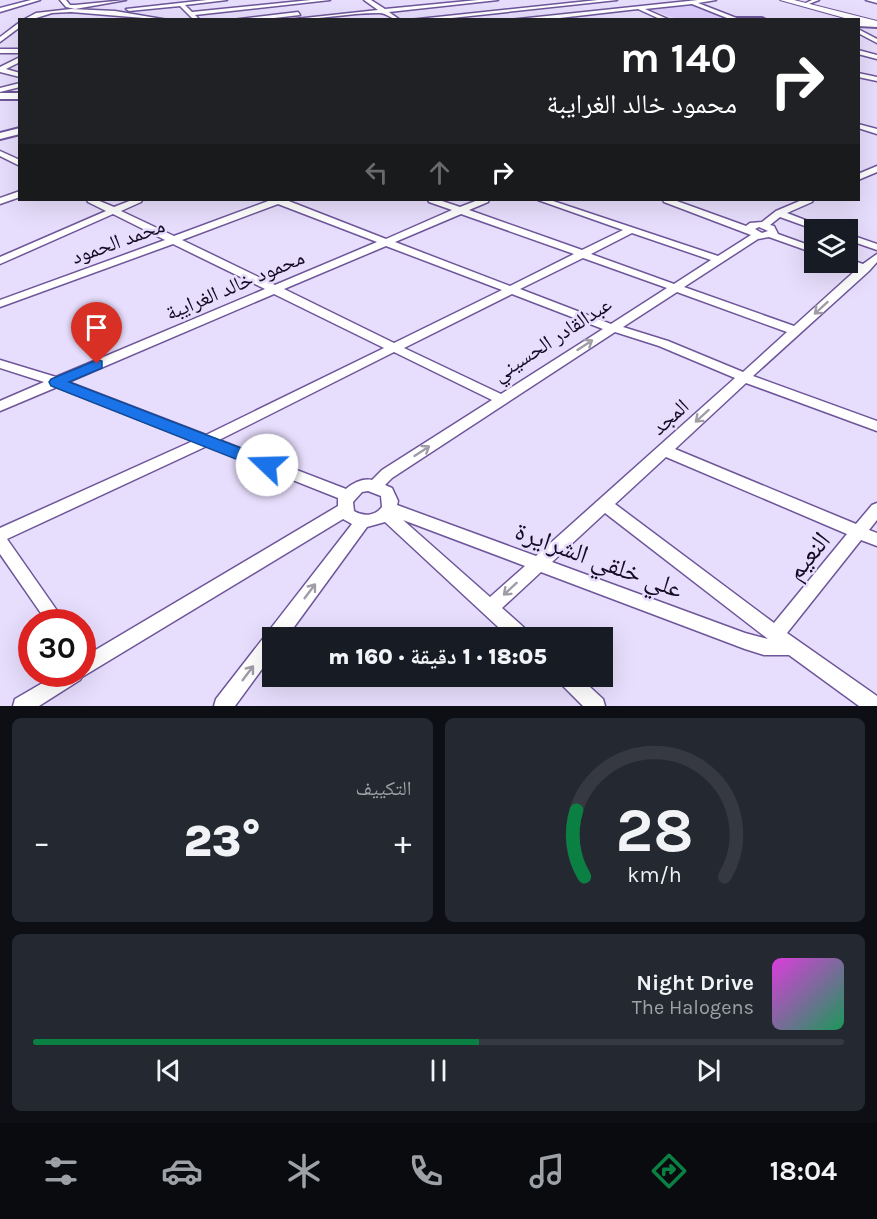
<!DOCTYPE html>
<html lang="ar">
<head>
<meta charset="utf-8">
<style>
	:root { --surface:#171b24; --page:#242831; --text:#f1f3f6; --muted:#9ea1a6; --line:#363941; --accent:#0b8043 }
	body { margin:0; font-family:Karla,"Noto Naskh Arabic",sans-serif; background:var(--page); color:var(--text); direction:rtl; height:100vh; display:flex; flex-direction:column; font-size:22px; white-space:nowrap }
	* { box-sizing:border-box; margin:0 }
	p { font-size:20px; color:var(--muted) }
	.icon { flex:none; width:33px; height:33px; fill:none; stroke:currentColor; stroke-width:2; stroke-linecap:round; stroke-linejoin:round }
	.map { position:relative; height:706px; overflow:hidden; direction:ltr }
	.side { display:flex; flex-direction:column; gap:12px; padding:12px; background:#0d0f14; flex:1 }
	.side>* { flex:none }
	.banner { position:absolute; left:18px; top:18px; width:842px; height:183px; border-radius:0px; box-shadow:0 6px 24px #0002; direction:rtl; background:#202124; color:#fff; overflow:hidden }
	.fabs { position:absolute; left:804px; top:219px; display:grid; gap:12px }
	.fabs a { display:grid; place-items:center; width:54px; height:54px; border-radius:0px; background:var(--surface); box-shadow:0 6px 24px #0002; font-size:30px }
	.speed { position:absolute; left:18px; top:609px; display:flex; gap:12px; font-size:30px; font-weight:700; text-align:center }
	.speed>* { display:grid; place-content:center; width:78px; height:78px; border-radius:50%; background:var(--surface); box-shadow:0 6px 24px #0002; line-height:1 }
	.speed .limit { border:9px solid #d22; background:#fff; color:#111 }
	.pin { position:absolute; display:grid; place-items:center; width:51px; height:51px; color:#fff; margin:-62px -26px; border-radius:50% 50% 50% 0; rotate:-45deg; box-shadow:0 0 6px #0007 }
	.pin .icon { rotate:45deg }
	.me { position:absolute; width:66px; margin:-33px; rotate:291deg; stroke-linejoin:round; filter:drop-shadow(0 0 4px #0008) }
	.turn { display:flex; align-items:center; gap:21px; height:126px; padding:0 24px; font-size:27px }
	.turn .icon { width:78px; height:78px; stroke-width:2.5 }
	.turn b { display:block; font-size:42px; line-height:51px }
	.lanes { display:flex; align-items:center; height:57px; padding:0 24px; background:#0003; justify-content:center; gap:30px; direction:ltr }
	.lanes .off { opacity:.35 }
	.big { font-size:45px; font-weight:800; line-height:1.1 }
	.side .card { flex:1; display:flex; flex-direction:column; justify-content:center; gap:9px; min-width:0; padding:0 21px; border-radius:9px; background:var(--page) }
	.side .dial { align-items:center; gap:0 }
	.dial svg { height:156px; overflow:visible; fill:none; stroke:var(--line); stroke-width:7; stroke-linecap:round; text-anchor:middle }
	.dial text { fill:var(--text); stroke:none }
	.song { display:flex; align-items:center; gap:18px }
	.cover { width:72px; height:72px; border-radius:9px; background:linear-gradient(135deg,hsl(300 70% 55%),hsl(150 70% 35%)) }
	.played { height:6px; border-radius:3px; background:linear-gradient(90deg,var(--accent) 55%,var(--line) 55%) }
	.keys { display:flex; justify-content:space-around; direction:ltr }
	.heat { display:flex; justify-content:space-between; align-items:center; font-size:33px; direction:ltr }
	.side .tiles { flex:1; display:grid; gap:12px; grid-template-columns:1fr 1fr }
	.card:last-child { grid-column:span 2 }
	.trip { position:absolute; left:262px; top:627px; width:351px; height:60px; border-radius:0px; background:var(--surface); box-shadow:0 6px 24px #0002; font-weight:800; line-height:60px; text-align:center; direction:rtl }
	.dock { display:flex; height:96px; justify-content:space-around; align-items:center; background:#090b0e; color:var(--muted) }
	.dock .icon { width:42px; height:42px }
	.dock .active { color:var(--accent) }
	.dock b { font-size:27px; color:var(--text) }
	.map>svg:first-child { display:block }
	.built { fill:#dccdff }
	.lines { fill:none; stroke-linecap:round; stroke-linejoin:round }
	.street-casing { stroke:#6e569a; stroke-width:3 }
	.secondary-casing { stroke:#6e569a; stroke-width:4 }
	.primary-casing { stroke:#6e569a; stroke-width:2 }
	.street { fill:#fff; fill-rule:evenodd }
	.secondary { fill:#fff; fill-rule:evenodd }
	.primary { fill:#fff; fill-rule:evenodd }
	.oneway { stroke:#a19da7 }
	.route { fill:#1a73e8; stroke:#114b97; stroke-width:1.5 }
	.labels { text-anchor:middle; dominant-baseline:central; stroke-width:5; stroke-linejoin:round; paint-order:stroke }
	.street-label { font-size:21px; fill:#140a24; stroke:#e7defd }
	.near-street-label { font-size:26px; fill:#140a24; stroke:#e7defd }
</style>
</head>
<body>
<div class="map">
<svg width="877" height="706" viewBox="0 0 877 706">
	<rect width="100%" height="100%" fill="#e7defd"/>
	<polygon class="built" points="691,3 728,18 678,19 648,9 649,7"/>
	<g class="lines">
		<defs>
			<g id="street">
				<polygon points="31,0 40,0 0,12 0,8"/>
				<polygon points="60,0 66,0 70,5 75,5 126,0 75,9 66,7"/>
				<polygon points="207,0 227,0 185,5 192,12 311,0 330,0 195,15 198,18 196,20 193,19 180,6 129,11 126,9"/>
				<path d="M 364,0 L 371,0 L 385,9 L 478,0 L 498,0 L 389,12 L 400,20 C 392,20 387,13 379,13 C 348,13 317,20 286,20 L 378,10 Z"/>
				<polygon points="598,0 617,0 433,20 409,20"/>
				<polygon points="698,0 716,0 698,3 739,19 732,20 692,4 645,9 670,20 662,20 638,9 542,20 509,20"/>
				<polygon points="812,0 819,0 806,5 806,3"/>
				<polygon points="866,0 877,0 877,3"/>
				<polygon points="71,9 115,11 168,20 71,12 52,13 30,20 23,20 36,13"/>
				<polygon points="298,12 300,15 257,20 232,20"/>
				<polygon points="20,22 20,27 0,42 0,37"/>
				<polygon points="858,29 877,39 877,43 858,33"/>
				<rect x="0" y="49" width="20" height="4"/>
				<polygon points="858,50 877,55 877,59 858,54"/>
				<polygon points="20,57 20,62 6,69 20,73 20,77 0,72 0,67"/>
				<polygon points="858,73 877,77 877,81 858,77"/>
				<polygon points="20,83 20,87 0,92 0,88"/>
				<polygon points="858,124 877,129 877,134 858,128"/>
				<polygon points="0,151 20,160 20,166 0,156"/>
				<polygon points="877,166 877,172 858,180 858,174"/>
				<polygon points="20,191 20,197 0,204 0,198"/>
				<path d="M 87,200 L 97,200 L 114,207 L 132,200 L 142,200 L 141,202 L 121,211 L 174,236 L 271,200 L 286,200 L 386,239 L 452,210 L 429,202 L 428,200 L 439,200 L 460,207 L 478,200 L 489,200 L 488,202 L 469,210 L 582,250 L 623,230 L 538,200 L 550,200 L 718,256 L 751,235 L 664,202 L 663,200 L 674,200 L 746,226 L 750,223 L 762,222 L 776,211 L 802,200 L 813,200 L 812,202 L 787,213 L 831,230 L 816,230 L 780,217 L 770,225 L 774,226 L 778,234 L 814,247 L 814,253 L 769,237 L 758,239 L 684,287 L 794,326 L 857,269 L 843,262 L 848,262 L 848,259 L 863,264 L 877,254 L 877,262 L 869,271 L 753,376 L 877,421 L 877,431 L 746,383 L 675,449 L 856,524 L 872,505 L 877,503 L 877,520 L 869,530 L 877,533 L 877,546 L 861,540 L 787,633 L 877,696 L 877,706 L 859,706 L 789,655 L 764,655 L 745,649 L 541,572 L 502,608 L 529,632 L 531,638 L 510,638 L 385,522 L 367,527 L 286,638 L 273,638 L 273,654 L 235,706 L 214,706 L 216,699 L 352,524 L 343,519 L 82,677 L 80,680 L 39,706 L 13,706 L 15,699 L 58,674 L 82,674 L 82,658 L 338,506 L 338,498 L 207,446 L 7,539 L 65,622 L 47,622 L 0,554 L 0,528 L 193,441 L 57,387 L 0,411 L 0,401 L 44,382 L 0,368 L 0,360 L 56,377 L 265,289 L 173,244 L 0,307 L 0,300 L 165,240 L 113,214 L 0,264 L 0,257 L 106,211 L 88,202 ZM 278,204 L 377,242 L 275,285 L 182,240 ZM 461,214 L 574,254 L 510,286 L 395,242 ZM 759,227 L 768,231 L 762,233 L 755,229 ZM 632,233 L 711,260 L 674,284 L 591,254 ZM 386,246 L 502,290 L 394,343 L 284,289 ZM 583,258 L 667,288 L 611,324 L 520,289 ZM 677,292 L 787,332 L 743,372 L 668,341 L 623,327 ZM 274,294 L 384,348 L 206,435 L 68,382 ZM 512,294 L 603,329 L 501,394 L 404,348 ZM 615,332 L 659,346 L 735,378 L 536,556 L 397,505 L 398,501 L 392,488 L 385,485 L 392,478 ZM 394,352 L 492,400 L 382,470 L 372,480 C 363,478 353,483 346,489 L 219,440 ZM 666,457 L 847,534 L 774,623 L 615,504 ZM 368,491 L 381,496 L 382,507 C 375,516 364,517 354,511 L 353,502 L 362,492 ZM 605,513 L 768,639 L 745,633 L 552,562 ZM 403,520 L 525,566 L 490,597 Z"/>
				<polygon points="848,234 877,244 877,250 848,240"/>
				<polygon points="556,676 578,676 603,699 605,706 583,706 559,682"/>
			</g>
			<g id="secondary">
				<polygon points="734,18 762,18 766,20 730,20"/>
				<polygon points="858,22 877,23 877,27 858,26"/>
				<rect x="0" y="93" width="20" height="6"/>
				<polygon points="20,128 20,134 0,139 0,133"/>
			</g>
			<polygon id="primary" points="780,0 794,0 877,21 877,27"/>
		</defs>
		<use href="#street" class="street-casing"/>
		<use href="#secondary" class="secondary-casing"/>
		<use href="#primary" class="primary-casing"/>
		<use href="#street" class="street"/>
		<use href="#secondary" class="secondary"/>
		<use href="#primary" class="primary"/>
	</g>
	<defs><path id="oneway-shaft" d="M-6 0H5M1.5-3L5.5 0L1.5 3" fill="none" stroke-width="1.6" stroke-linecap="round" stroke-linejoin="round" transform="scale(1.5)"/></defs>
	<g class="oneway">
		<use href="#oneway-shaft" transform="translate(821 308) rotate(138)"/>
		<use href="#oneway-shaft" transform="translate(585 345) rotate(-33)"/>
		<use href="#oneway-shaft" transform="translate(702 416) rotate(138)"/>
		<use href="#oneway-shaft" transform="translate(422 451) rotate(-33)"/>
		<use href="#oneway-shaft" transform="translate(510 589) rotate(137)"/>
		<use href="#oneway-shaft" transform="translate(310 591) rotate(-53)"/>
		<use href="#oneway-shaft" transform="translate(248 673) rotate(-53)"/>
	</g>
	<polygon class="route" points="97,360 102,361 102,368 69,382 272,460 275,465 272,469 261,469 51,386 49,382 51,379"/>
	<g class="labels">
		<g class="street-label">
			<text transform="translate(118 241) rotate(-20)">محمد الحمود</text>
			<text transform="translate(235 285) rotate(-23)">محمود خالد الغرايبة</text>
			<text transform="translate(552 339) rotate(-33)">عبدالقادر الحسيني</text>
			<text transform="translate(670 417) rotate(-42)">المجد</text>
		</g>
		<g class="near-street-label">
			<text transform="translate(808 556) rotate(-51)">النعيم</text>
			<text transform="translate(599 560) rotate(20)">علي خلقي الشرايرة</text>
		</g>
	</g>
</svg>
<div class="fabs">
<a><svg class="icon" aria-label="layers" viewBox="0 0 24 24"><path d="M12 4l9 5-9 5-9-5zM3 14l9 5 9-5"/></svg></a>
</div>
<div class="speed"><div class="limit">30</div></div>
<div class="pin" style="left:97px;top:364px;background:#d93025"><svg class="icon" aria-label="arrive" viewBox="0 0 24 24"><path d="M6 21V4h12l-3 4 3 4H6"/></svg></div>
<svg class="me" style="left:267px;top:465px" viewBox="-20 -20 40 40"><circle r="19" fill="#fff"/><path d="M0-13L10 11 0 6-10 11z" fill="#1a73e8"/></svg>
<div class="trip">18:05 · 1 دقيقة · 160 m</div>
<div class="banner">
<div class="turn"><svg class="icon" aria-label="right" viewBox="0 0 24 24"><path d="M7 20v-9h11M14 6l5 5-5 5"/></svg><div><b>140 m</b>محمود خالد الغرايبة</div></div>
<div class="lanes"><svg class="icon off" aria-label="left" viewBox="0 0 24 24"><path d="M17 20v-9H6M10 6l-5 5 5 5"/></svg><svg class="icon off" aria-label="ahead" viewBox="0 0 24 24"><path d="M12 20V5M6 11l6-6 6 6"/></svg><svg class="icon" aria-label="right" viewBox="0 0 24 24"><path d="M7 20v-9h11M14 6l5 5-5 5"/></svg></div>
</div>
</div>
<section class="side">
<div class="tiles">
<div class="card dial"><svg viewBox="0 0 100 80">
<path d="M14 69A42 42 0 1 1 86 69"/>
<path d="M14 69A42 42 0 0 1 10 35" stroke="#0b8043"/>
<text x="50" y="56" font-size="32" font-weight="700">28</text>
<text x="50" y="72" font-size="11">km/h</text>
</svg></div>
<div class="card"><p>التكييف</p>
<div class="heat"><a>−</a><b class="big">23°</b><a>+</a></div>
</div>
<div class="card">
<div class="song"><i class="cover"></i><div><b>Night Drive</b><p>The Halogens</p></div></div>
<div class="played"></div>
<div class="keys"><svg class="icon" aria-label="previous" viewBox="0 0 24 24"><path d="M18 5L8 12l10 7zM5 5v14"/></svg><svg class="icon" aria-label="pause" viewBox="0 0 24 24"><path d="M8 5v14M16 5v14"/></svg><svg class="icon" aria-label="next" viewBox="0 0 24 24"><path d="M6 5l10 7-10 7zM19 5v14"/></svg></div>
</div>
</div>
</section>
<nav class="dock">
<b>18:04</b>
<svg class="icon active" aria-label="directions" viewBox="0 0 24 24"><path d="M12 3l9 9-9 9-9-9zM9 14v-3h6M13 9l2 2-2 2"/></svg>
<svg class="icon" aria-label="music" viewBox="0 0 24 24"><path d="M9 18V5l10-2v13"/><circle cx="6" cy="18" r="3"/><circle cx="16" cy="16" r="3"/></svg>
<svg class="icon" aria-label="phone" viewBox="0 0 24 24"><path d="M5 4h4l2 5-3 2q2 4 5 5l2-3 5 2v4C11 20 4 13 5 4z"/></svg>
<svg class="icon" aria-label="climate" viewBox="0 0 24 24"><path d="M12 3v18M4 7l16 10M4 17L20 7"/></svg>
<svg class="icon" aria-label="car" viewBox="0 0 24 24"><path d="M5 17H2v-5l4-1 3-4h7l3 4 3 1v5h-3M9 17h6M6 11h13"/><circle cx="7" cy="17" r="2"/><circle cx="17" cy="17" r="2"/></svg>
<svg class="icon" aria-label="filters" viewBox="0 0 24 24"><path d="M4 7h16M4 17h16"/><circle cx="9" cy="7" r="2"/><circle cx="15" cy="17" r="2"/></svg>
</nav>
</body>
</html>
